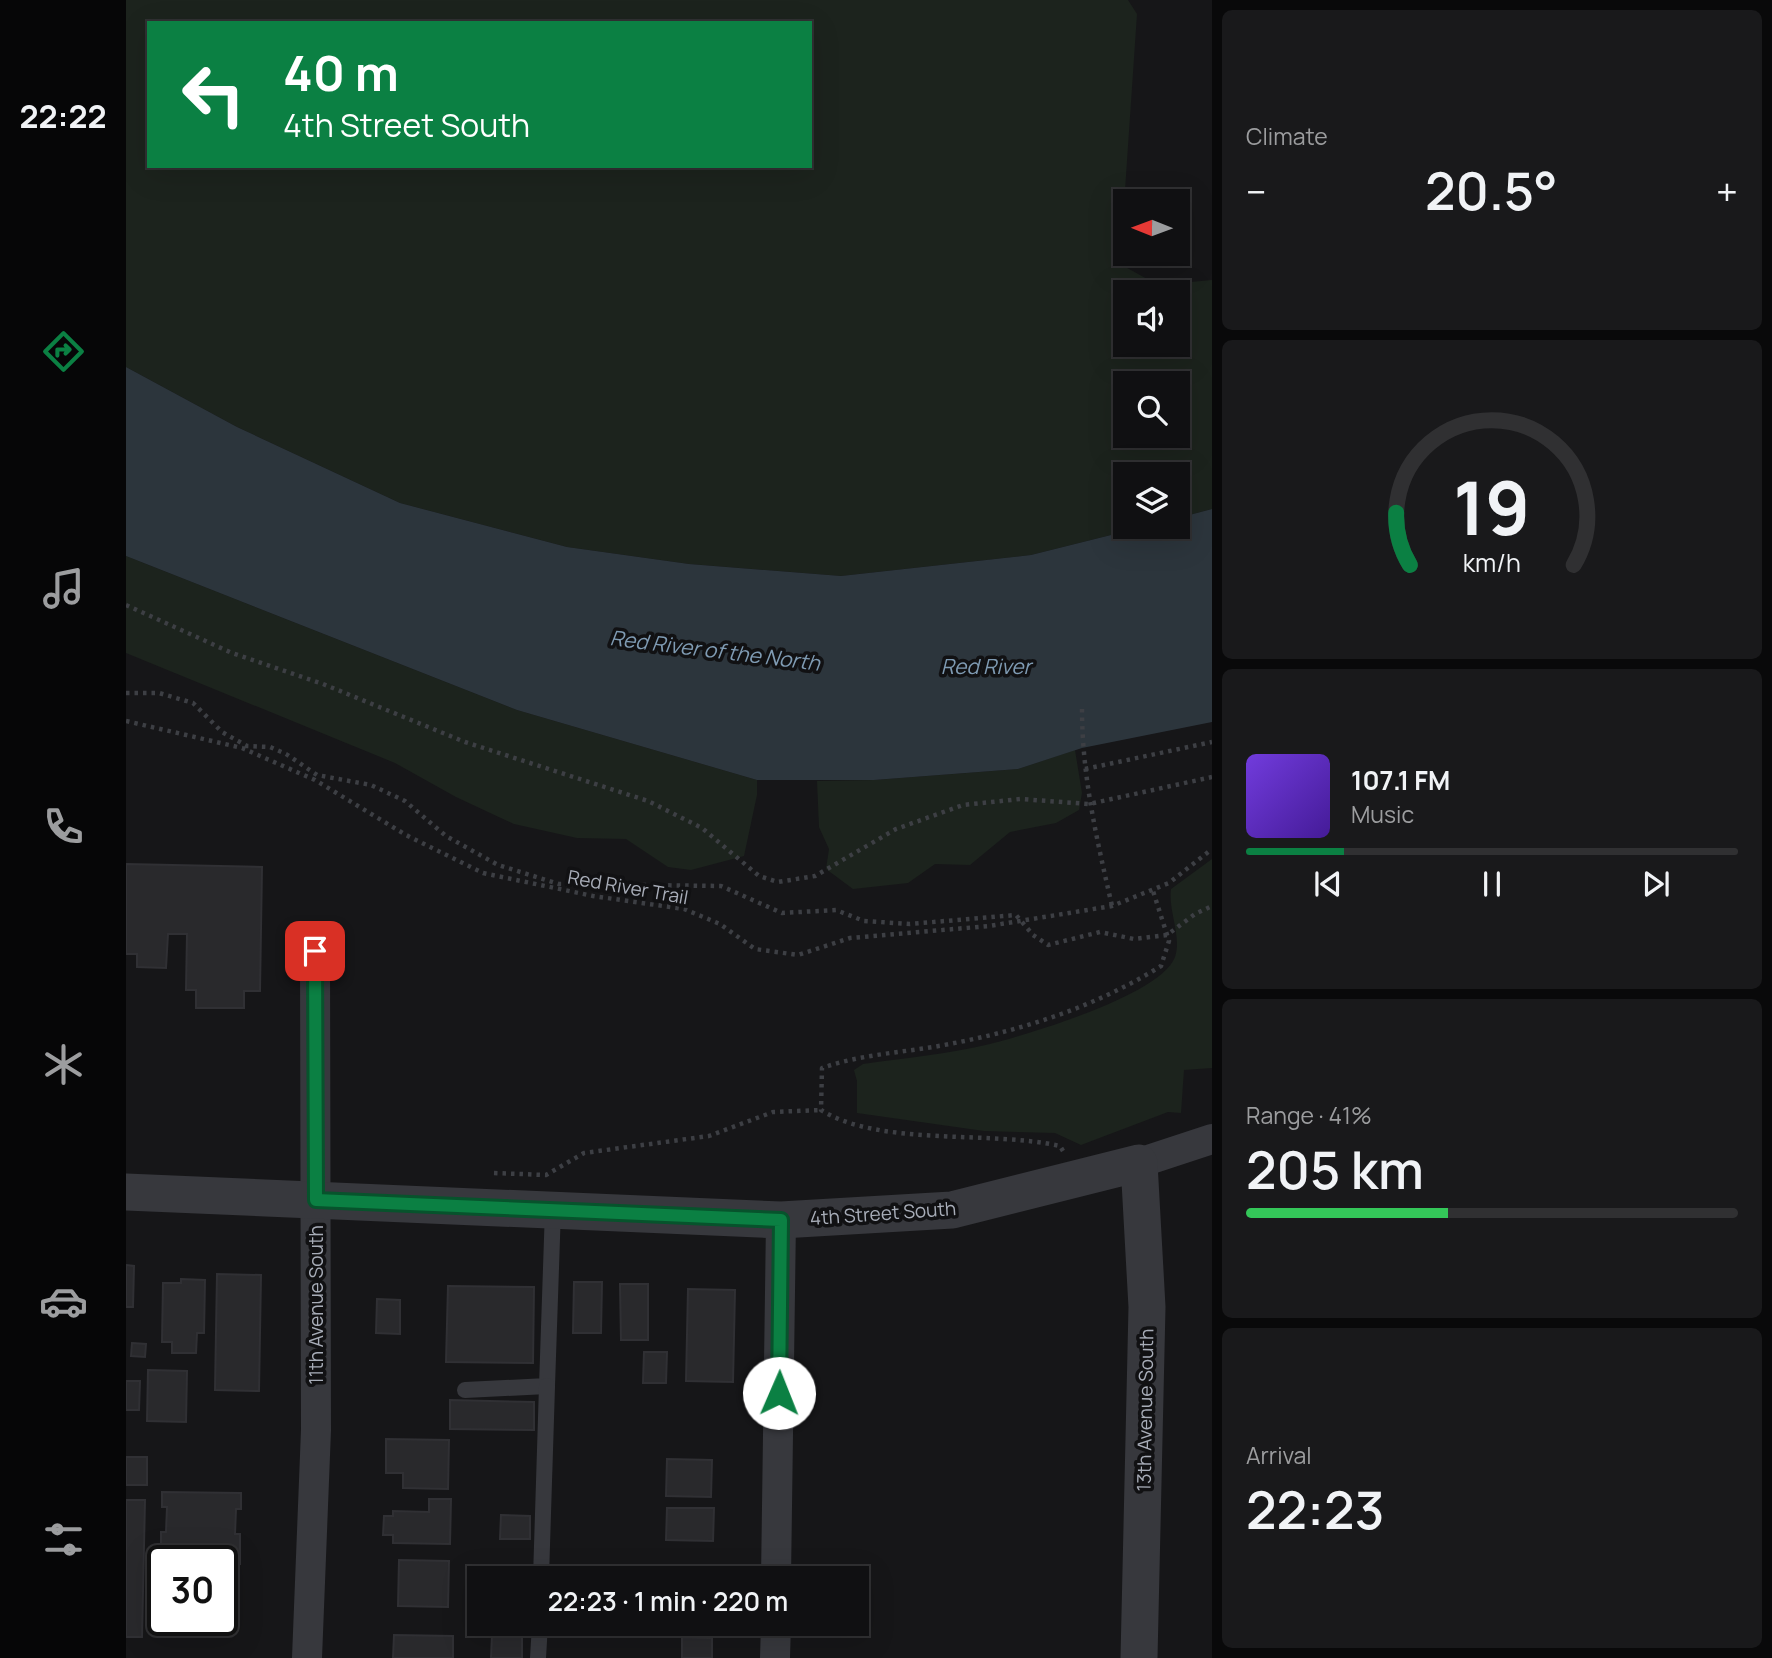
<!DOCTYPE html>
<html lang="en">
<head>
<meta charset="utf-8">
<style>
	:root { --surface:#101012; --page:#19191b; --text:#f1f3f6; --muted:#9c9d9f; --line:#303032; --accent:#0b8043 }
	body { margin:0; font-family:Manrope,sans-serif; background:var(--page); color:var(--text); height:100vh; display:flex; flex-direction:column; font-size:26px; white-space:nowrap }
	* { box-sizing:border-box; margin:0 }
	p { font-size:23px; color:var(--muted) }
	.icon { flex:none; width:38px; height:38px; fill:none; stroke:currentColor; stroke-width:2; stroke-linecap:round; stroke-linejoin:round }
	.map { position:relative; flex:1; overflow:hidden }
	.drawer { display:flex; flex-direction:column; gap:10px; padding:10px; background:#09090a; width:560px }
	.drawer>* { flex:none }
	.hud { position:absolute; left:21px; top:21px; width:665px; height:147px; border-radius:0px; box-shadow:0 7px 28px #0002,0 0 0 2px var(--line); background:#0b8043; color:#fff; overflow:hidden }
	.needle { width:46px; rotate:271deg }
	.buttons { position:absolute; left:987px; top:189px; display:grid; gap:14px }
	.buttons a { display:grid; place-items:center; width:77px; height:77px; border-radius:0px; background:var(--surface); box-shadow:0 7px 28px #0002,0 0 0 2px var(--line); font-size:35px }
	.speed { position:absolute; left:21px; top:1545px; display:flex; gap:14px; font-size:35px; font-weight:700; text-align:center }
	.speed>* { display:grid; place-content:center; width:91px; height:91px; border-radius:50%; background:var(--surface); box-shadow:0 7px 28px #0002,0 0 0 2px var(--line); line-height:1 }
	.speed .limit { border:4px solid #111; border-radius:10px; background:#fff; color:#111 }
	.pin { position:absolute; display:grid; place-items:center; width:60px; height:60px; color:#fff; margin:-30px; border-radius:14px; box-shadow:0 4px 10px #0006 }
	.me { position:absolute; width:77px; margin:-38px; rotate:1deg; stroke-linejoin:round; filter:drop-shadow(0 0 5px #0008) }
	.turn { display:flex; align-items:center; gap:24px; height:147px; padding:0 21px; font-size:32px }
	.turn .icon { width:91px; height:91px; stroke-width:2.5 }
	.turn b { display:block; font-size:49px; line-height:60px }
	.big { font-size:52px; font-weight:600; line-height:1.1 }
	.drawer .widget { flex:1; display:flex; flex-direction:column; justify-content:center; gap:10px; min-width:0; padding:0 24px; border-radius:10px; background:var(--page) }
	.drawer .dial { align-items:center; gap:0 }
	.dial svg { height:182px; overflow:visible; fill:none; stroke:var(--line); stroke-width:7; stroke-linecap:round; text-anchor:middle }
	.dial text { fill:var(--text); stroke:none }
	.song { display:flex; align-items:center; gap:21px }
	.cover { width:84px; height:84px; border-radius:10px; background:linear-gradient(135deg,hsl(260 70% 55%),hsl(260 70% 35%)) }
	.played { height:7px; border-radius:4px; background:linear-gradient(90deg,var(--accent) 20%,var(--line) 20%) }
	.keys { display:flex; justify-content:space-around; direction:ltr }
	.heat { display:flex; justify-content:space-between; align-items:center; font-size:38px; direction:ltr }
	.charge { height:10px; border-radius:5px; background:linear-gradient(90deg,#34c759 41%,var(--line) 0) }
	.trip { position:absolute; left:341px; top:1566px; width:402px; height:70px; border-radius:0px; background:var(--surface); box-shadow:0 7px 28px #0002,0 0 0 2px var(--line); font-weight:600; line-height:70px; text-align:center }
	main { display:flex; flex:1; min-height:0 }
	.tabs { display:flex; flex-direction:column; width:126px; justify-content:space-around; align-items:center; background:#060607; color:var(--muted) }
	.tabs .icon { width:49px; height:49px }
	.tabs .on { color:var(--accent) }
	.tabs b { font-size:32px; color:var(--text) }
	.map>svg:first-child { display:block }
	.green { fill:#1c231d; fill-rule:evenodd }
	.water { fill:#2c353c }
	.building { fill:#29292c; stroke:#303034; stroke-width:2 }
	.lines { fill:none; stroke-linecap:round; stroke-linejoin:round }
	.path { stroke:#3d3f44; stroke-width:4.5; stroke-dasharray:3.5 5; stroke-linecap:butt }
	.service { stroke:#37383d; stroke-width:16 }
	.minor { stroke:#37383d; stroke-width:30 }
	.tertiary { stroke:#37383d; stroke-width:37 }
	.route-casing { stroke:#07532c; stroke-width:18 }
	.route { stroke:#0b8043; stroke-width:12 }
	.labels { text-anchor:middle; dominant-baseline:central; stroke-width:7; stroke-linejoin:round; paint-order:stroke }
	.street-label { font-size:19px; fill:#a8adb8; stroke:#111113 }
	.water-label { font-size:21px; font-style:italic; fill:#7f9bb3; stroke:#111113 }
</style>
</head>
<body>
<main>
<nav class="tabs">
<b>22:22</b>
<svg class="icon on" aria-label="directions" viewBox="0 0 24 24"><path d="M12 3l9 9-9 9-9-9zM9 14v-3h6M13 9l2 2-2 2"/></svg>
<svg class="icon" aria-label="music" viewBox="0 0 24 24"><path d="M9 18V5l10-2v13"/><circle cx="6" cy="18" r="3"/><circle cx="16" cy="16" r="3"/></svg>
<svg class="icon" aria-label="phone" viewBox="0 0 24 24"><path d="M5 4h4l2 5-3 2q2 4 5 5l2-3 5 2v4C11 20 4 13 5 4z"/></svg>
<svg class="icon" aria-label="climate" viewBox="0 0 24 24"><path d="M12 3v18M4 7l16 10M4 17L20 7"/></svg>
<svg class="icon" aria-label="car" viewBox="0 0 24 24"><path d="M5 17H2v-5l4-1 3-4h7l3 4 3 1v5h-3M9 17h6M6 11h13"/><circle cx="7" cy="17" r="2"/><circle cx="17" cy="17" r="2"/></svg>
<svg class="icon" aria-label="filters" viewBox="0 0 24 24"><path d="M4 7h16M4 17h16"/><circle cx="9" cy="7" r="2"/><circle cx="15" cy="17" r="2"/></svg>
</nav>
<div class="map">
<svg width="1086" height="1658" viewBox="0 0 1086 1658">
	<rect width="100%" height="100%" fill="#161618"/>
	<g class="green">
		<path d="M 0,0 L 1002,0 L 1011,14 L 994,264 L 1032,285 L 1086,280 L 1086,509 L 1052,518 L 1052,474 L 999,474 L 999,527 L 1017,527 L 905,555 L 715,576 L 563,564 L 441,547 L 274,503 L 111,427 L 0,367 ZM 23,23 L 684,23 L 684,166 L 23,166 ZM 999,292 L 1052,292 L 1052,345 L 999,345 ZM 999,383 L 1052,383 L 1052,436 L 999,436 Z"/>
		<polygon points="0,556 391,710 631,780 631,795 618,856 565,870 542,867 500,839 451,838 388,824 330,797 269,763 0,653"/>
		<polygon points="949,750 956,793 953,810 930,823 884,832 844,865 809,864 782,883 727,889 700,869 703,849 693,827 691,781 748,780 892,769"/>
		<path d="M 1086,859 L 1086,1068 L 1058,1070 L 1055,1113 L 1042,1112 L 955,1145 L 929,1133 L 858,1131 L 731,1113 L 731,1081 L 728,1070 L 737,1064 C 779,1058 822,1054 864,1044 C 903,1034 1035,995 1049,957 C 1056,936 1042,911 1045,889 Z"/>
	</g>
	<polygon class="water" points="0,367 111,427 274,503 441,547 563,564 715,576 905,555 1017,527 1052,527 1052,518 1086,509 1086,722 956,748 892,769 748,780 631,780 391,710 0,556"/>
	<g class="building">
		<polygon points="0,864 136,867 134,991 118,991 118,1008 70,1008 70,990 60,990 61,934 42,934 40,968 11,967 11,954 0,954"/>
		<polygon points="0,1265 8,1266 7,1307 0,1307"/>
		<polygon points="91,1274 135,1275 133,1391 89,1390"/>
		<polygon points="55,1279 79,1280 78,1333 71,1333 70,1353 46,1353 46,1342 36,1342 37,1283 55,1283"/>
		<polygon points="448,1282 476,1282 475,1333 447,1333"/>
		<polygon points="494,1284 522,1284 522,1340 495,1340"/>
		<polygon points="322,1286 408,1287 407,1363 320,1362"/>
		<polygon points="562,1289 609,1290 607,1382 560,1381"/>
		<polygon points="251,1299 274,1300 274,1334 250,1333"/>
		<polygon points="6,1343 20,1344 19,1357 5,1356"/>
		<polygon points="518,1352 541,1352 540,1383 517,1383"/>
		<polygon points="22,1370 61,1371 60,1422 21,1421"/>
		<polygon points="0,1381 14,1381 13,1410 0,1410"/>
		<polygon points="324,1400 408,1402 408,1430 324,1429"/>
		<polygon points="260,1439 323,1440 322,1489 277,1488 277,1473 260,1473"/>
		<rect x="0" y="1457" width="21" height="28"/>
		<polygon points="541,1459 586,1460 585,1497 540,1496"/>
		<polygon points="36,1492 115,1493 115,1509 110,1509 109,1534 114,1534 114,1564 108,1564 108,1590 113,1590 113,1606 96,1606 96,1561 35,1563 35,1532 40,1532 41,1507 36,1507"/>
		<polygon points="303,1499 325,1499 324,1544 267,1543 267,1535 257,1535 258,1516 267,1516 267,1511 303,1512"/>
		<polygon points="0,1500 19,1500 16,1637 0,1637"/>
		<polygon points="541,1508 588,1508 587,1541 540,1540"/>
		<polygon points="375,1515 404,1516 404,1539 374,1539"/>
		<polygon points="273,1560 323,1561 322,1607 272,1606"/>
		<polygon points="541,1574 580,1575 580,1578 541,1578"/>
		<polygon points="268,1635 327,1636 327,1658 267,1658"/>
		<polygon points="366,1635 396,1636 396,1658 365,1658"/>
		<polygon points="556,1637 586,1638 586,1658 556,1658"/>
	</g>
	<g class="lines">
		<g class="path">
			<polyline points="0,605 106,653 197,684 339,742 522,801 576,828 633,876 652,882 689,876 770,829 837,805 894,799 963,804 1086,777"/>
			<polyline points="0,693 33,693 67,703 96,732 121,746 144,747 160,754 191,775 245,785 279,801 320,836 372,865 433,884 595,886 656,913 710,910 738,921 784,924 890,915 907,935 922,945 974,932 1008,939 1041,935 1069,914 1086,906"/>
			<path d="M 956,709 C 956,777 971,840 986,906"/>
			<polyline points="0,721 116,748 189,780 280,835 357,873 467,896 558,909 594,924 629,949 672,955 724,938 863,926 986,906 1043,883 1086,849"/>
			<polyline points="959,769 1086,742"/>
			<path d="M 937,1151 L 934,1146 C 864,1130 754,1147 695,1110 L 696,1068 C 733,1055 770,1053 807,1047 C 888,1033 966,1009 1035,966 L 1043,941 L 1027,891"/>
			<polyline points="368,1173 420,1175 458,1153 583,1136 647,1112 695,1110"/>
		</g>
		<g class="service">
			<polyline points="339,1390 421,1386 427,1209"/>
			<polyline points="415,1578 421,1386"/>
			<polyline points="412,1658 414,1624"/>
		</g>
		<g class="minor">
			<polyline points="1013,1163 1086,1139"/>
			<polyline points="650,1578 655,1220"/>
			<polyline points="181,1658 190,1430 189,951"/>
			<polyline points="649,1658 650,1624"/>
		</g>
		<polyline class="tertiary" points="0,1192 655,1220 826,1210 1013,1163 1021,1307 1013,1658"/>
	</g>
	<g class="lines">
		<defs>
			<polyline id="route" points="189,951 190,1200 655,1220 653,1393"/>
		</defs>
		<use href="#route" class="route-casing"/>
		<use href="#route" class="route"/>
	</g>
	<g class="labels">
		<g class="street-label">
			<text transform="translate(502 887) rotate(10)">Red River Trail</text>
			<text transform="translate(757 1213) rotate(-4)">4th Street South</text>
			<text transform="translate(190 1305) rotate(-90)">11th Avenue South</text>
			<text transform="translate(1019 1410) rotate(-89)">13th Avenue South</text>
		</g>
		<g class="water-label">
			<text transform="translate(589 650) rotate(7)">Red River of the North</text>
			<text x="860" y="666">Red River</text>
		</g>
	</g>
</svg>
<div class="buttons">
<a><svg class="needle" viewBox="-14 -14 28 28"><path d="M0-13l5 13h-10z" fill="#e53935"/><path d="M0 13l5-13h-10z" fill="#9c9d9f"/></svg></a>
<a><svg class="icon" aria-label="sound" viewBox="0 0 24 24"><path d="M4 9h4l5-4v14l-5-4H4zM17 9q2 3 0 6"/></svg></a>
<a><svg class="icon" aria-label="search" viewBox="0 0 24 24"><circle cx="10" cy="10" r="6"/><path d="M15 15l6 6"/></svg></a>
<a><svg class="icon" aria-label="layers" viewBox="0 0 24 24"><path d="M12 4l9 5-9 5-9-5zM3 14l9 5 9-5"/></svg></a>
</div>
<div class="speed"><div class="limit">30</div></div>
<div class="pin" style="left:189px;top:951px;background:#d93025"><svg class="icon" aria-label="arrive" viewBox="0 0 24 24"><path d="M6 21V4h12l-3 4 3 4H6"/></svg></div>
<svg class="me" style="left:653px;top:1393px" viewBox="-20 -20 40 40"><circle r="19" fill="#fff"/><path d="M0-13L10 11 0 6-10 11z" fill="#0b8043"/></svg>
<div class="trip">22:23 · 1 min · 220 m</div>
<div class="hud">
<div class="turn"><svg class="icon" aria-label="left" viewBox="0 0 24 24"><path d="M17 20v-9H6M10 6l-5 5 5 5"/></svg><div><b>40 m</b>4th Street South</div></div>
</div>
</div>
<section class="drawer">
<div class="widget"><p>Climate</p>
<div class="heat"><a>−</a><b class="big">20.5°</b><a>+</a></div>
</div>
<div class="widget dial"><svg viewBox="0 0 100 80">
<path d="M14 69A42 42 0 1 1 86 69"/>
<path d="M14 69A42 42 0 0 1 8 46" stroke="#0b8043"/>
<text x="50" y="56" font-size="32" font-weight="700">19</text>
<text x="50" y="72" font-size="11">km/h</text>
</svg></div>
<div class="widget">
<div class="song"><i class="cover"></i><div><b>107.1 FM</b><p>Music</p></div></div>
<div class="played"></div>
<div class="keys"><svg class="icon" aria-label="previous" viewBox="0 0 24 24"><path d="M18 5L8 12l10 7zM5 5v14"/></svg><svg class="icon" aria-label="pause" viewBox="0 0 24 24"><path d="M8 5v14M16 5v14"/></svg><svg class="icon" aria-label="next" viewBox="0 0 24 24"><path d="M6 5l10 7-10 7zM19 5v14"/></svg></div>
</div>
<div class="widget"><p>Range · 41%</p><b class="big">205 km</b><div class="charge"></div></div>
<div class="widget"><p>Arrival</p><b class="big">22:23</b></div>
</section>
</main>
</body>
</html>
